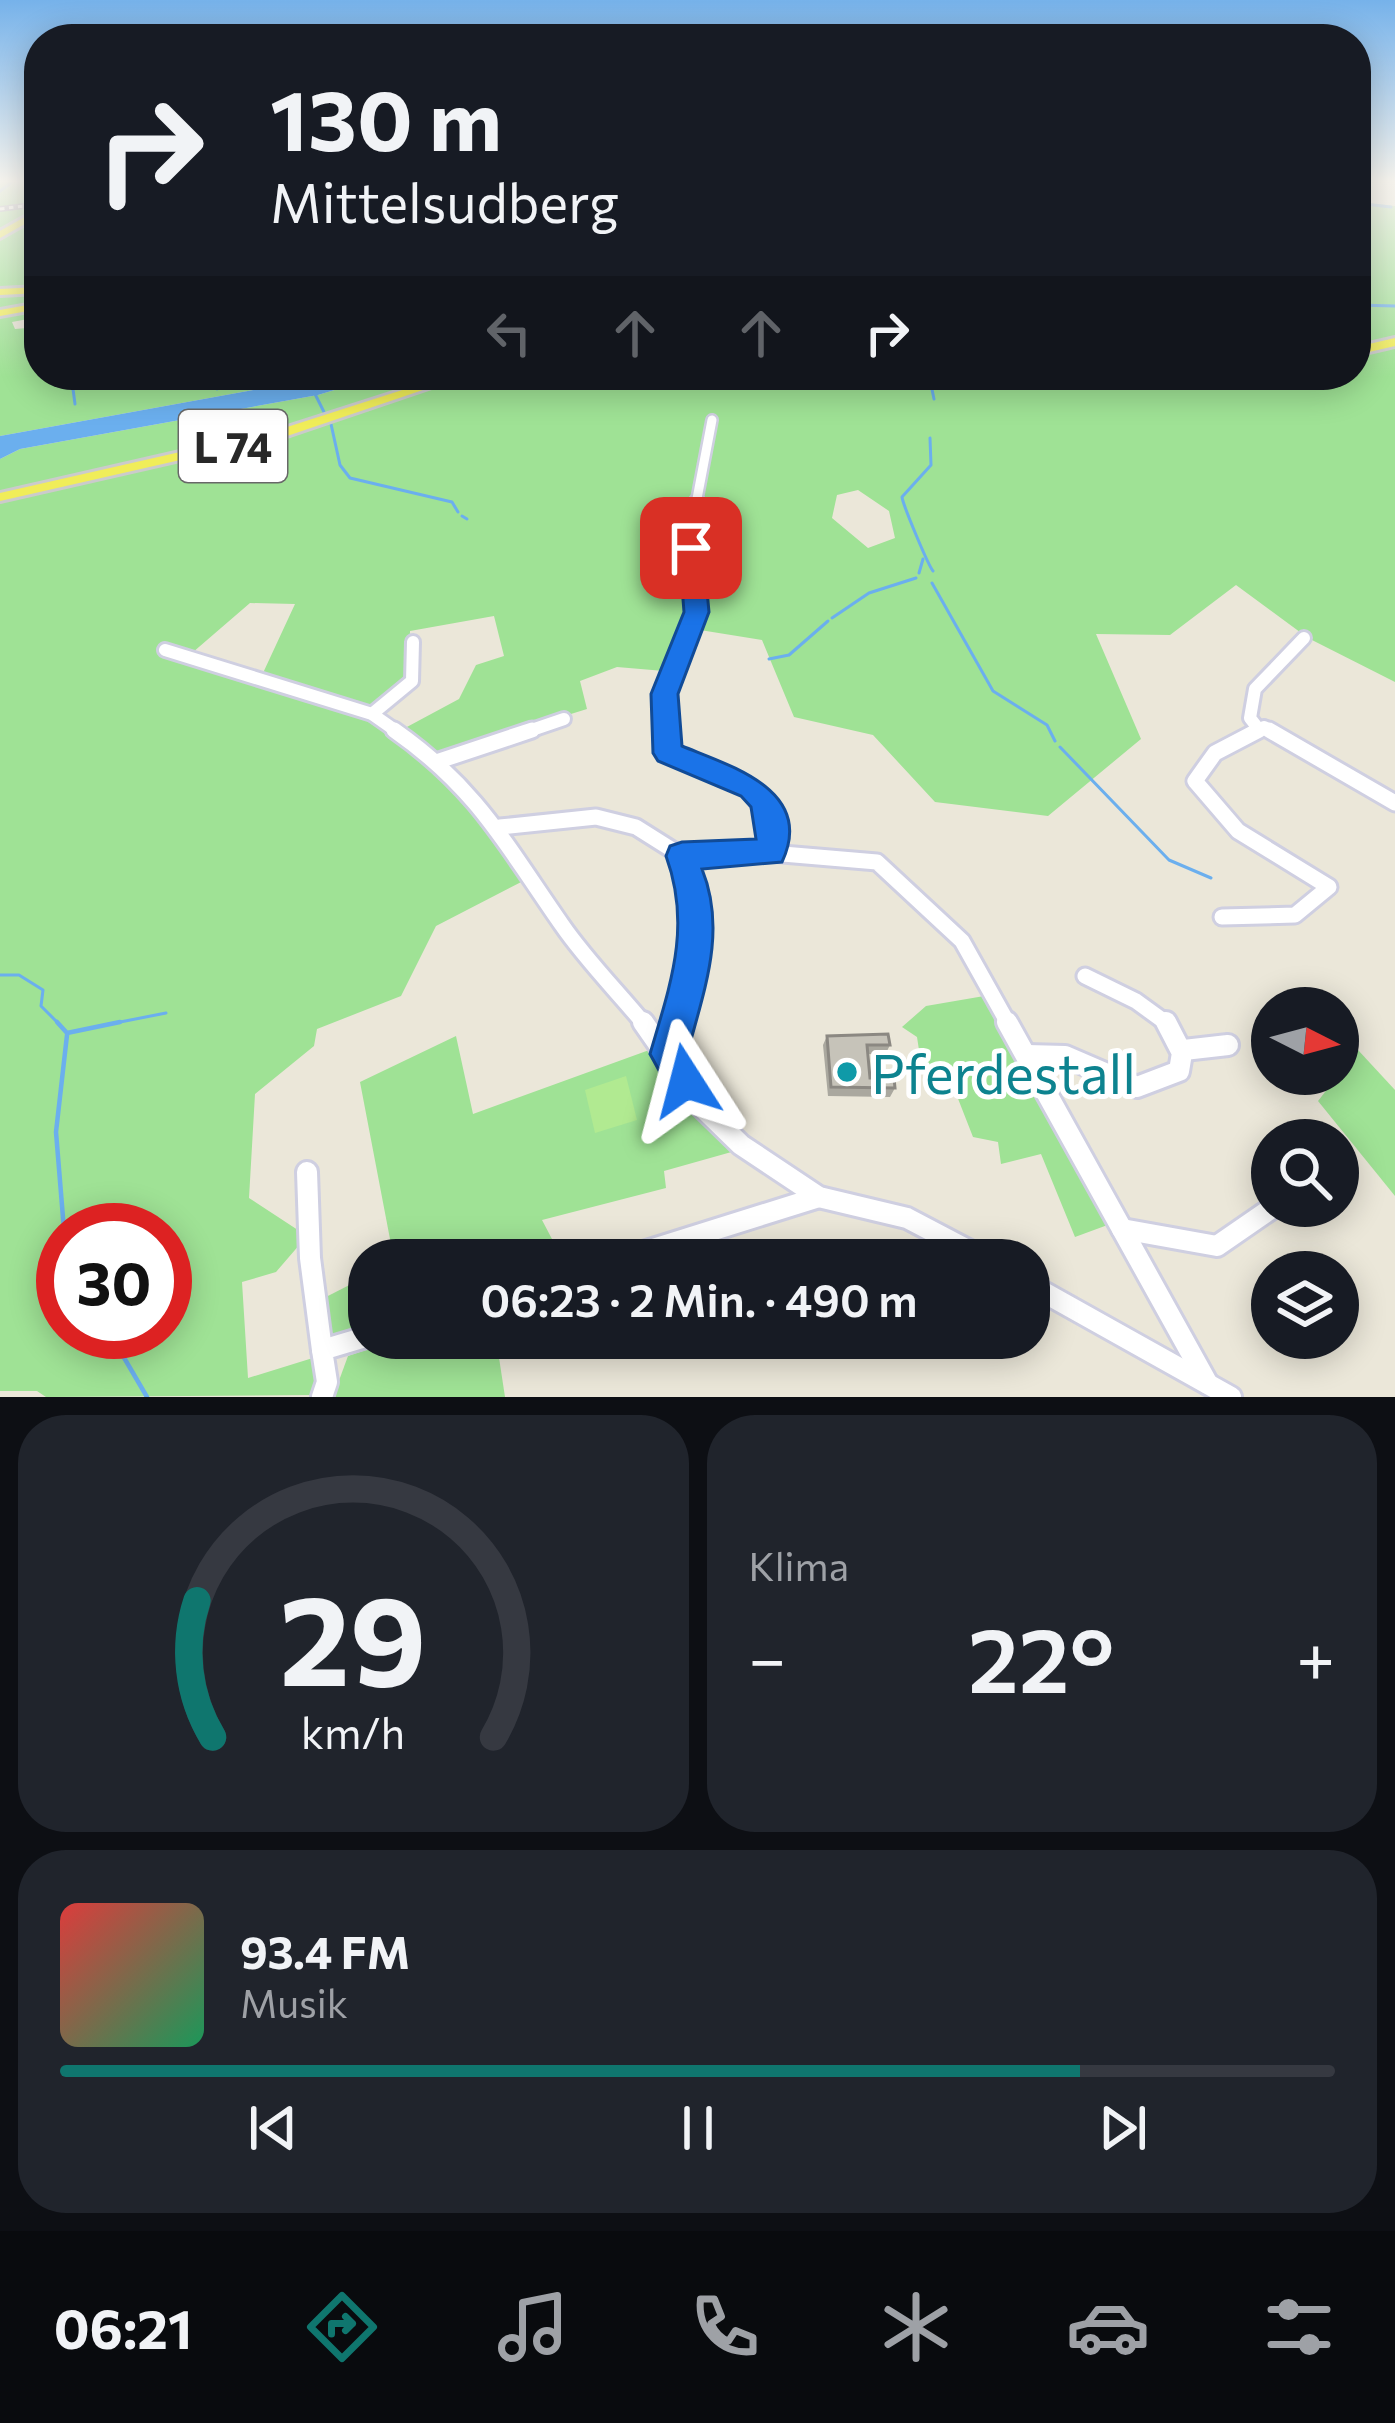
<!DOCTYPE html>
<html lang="de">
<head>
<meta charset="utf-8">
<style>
	:root { --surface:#171b24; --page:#20242c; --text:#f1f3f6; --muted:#9ea1a6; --line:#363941; --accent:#0f766e }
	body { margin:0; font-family:Commissioner,sans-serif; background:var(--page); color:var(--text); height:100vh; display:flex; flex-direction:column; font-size:45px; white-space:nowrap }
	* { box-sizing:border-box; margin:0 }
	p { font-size:39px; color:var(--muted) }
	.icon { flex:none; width:66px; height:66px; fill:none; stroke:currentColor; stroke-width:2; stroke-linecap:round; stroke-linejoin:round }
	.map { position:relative; height:1397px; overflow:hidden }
	.details { display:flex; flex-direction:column; gap:18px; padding:18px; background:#0d0f14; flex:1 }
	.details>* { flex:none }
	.top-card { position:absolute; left:24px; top:24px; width:1347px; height:366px; border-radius:48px; box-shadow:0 6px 30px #0003; background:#171b24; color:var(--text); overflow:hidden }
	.needle { width:78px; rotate:96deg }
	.tools { position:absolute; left:1251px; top:987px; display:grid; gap:24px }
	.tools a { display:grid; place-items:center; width:108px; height:108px; border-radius:50%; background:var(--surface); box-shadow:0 6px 30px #0003; font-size:60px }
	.speed { position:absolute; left:36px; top:1203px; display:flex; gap:24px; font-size:60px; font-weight:700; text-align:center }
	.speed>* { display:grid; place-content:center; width:156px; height:156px; border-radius:50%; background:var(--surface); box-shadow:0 6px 30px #0003; line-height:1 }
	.speed .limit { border:18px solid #d22; background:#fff; color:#111 }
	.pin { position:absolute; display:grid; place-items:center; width:102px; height:102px; color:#fff; margin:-51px; border-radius:24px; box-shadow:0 6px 18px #0006 }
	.me { position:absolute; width:132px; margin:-66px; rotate:351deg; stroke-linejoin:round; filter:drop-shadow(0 0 9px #0008) }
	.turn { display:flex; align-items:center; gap:42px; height:252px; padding:0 48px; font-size:54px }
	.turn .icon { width:156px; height:156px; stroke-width:2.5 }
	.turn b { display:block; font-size:84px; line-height:102px }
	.lanes { display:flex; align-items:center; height:114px; padding:0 48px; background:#0003; justify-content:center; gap:60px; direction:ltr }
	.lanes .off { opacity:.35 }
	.big { font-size:90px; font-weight:600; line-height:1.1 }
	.details .widget { flex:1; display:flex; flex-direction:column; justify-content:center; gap:18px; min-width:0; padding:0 42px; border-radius:48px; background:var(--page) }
	.details .dial { align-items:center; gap:0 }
	.dial svg { height:312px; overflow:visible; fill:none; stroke:var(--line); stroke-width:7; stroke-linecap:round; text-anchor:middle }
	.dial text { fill:var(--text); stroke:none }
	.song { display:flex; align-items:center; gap:36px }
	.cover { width:144px; height:144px; border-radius:18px; background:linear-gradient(135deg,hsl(0 70% 55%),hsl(150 70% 35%)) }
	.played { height:12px; border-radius:6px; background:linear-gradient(90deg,var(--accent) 80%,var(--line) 80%) }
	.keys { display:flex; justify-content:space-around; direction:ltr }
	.heat { display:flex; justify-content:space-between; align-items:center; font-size:66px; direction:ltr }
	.details .tiles { flex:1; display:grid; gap:18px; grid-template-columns:1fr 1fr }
	.widget:last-child { grid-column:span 2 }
	.trip { position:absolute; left:348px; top:1239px; width:702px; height:120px; border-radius:48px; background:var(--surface); box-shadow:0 6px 30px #0003; font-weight:600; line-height:120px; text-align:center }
	.dock { display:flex; height:192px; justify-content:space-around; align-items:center; background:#090b0e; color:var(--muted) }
	.dock .icon { width:84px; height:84px }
	.dock .current { color:var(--accent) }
	.dock b { font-size:54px; color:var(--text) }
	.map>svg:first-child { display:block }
	.green { fill:#9fe295; fill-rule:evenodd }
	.pitch { fill:#b1ea91 }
	.water { fill:#6bafee }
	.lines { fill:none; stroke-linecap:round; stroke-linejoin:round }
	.stream-far1 { stroke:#6bafee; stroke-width:3 }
	.stream { stroke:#6bafee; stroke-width:4.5 }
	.minor-far3-casing { stroke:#cfcfe1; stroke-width:14 }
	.minor-far2-casing { stroke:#cfcfe1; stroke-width:18 }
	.minor-far1-casing { stroke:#cfcfe1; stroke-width:21 }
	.minor-casing { stroke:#cfcfe1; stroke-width:26 }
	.major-casing { stroke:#cbcbcb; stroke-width:6 }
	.minor-far3 { stroke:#fff; stroke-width:9 }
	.minor-far2 { stroke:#fff; stroke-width:12 }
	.minor-far1 { stroke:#fff; stroke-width:15 }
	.minor { stroke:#fff; stroke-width:20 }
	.major { fill:#f0ed59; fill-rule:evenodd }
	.rail-casing { stroke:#9e9cb3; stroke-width:6 }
	.rail { stroke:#fff; stroke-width:3; stroke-dasharray:4.5; stroke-linecap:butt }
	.wall { fill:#aaa89f }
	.building { fill:#c6c3b9; stroke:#8b8882; stroke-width:3 }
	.route { fill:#1a73e8; stroke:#114b97; stroke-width:3 }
	.culture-dot { fill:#0f9aa8; stroke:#fff; stroke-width:4.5 }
	.labels { text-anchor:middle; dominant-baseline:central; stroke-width:10; stroke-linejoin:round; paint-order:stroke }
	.shield { fill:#fff; stroke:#686868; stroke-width:3 }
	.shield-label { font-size:42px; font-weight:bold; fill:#282828 }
	.near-culture-label { font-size:54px; fill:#0d838f; stroke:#fff; text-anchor:start }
</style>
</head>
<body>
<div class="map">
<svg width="1395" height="1397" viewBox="0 0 1395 1397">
	<rect width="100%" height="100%" fill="#ebe7d9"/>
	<g class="green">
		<polygon points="0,182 39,182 39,317 12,322 15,329 39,327 39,375 336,375 0,436"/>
		<polygon points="1356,202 1395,206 1395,339 1356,347"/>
		<path d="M 1395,346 L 1395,682 L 1308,638 L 1236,585 L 1170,635 L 1096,634 L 1141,739 L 1048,816 L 935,802 L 873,735 L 794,717 L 762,640 L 700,630 L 664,671 L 617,667 L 580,681 L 587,709 L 429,758 L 529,878 L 436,926 L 401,996 L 317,1029 L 314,1046 L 255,1094 L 249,1198 L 307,1236 L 276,1272 L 242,1282 L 248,1378 L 316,1357 L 314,1395 L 46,1397 L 37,1391 L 0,1391 L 0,459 L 20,449 L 318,395 L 384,375 L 1356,375 L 1356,354 ZM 858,490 L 889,511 L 895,538 L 868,548 L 832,518 L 837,495 ZM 250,603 L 295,604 L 263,673 L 289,685 L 281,694 L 234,673 L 185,659 ZM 494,616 L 504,656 L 476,665 L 459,699 L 392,735 L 365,716 L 409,679 L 410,631 ZM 63,1230 L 165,1230 L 165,1332 L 63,1332 Z"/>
		<polygon points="990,995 1113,1223 1075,1237 1041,1154 1001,1164 998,1142 973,1137 955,1091 956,1074 921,1063 917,1037 902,1027 926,1006"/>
		<polygon points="456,1036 473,1114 652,1049 735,1151 664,1171 666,1188 542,1220 563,1260 394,1260 360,1082"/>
		<polygon points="1358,1050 1395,1090 1395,1196 1318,1101"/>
		<polygon points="369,1275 369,1328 329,1341 324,1298"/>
		<polygon points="402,1338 496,1338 505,1397 333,1397 348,1356"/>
	</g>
	<polygon class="pitch" points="626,1076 637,1120 595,1133 585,1090"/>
	<polygon class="water" points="336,375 384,375 318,395 20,449 0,459 0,436"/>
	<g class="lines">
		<g class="stream-far1">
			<polyline points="0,191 12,182"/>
			<polyline points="1356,203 1391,207"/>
			<polyline points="1356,305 1395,306"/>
			<polyline points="929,375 934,399"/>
			<polyline points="217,389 221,375"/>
			<polyline points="314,392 324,412"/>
			<polyline points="75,404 73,389 90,375"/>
			<polyline points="331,424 340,465 350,478 452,502 458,512"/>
			<path d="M 930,438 L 931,465 L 902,497 C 903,505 928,565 933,571"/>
			<polyline points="462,516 467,519"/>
			<polyline points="919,573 923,559"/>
			<polyline points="932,583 993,691 1047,725 1055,741"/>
			<polyline points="832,618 869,593 916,578"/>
			<polyline points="769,659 789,655 828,621"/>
			<polyline points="1060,747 1169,860 1211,878"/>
			<polyline points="0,975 19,975 43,990 41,1006 60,1025"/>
			<polyline points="105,1025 166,1013"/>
		</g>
		<g class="stream">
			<polyline points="57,1022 67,1033 120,1022"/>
			<polyline points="64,1230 56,1132 67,1035"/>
			<polyline points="109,1332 147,1397"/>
		</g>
		<defs>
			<polyline id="minor-far3" points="696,504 712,420"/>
			<g id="minor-far2">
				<polyline points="165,650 372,714 399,733"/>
				<polyline points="372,714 412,681 413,642"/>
				<polyline points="1257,727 1250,718 1255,689 1304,638"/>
				<polyline points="523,733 564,719"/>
				<path d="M 665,733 C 659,687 687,657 696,614 C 704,578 690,538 697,501"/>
				<polyline points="1253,733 1264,727 1274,733"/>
			</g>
			<g id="minor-far1">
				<path d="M 394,730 C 477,788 506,845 562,925 C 586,960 618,992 645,1025"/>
				<path d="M 665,730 L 671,756 C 731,775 768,782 771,853"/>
				<polyline points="1269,730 1395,803"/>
				<polyline points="439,761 532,730"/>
				<polyline points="500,827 596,817 636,827 682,856 771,853 877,862 962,941 1009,1025"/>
				<polyline points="1222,917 1295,915 1329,887 1238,831 1195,781 1215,753 1259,730"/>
				<polyline points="1085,976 1136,1001 1169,1025"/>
				<polyline points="678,1025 695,931 682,856"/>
			</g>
			<g id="minor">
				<polyline points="643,1022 702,1107 741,1145 819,1197 907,1218 987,1260"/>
				<polyline points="1007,1022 1208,1384"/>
				<polyline points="1184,1050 1228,1045"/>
				<polyline points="669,1054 678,1022"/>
				<polyline points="1027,1055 1065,1056 1137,1087 1179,1071 1182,1053 1166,1022"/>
				<polyline points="307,1172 310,1258 322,1350"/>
				<polyline points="1122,1229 1217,1246 1275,1206"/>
				<polyline points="618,1260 819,1197"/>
				<polyline points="1029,1284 1231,1397"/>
				<polyline points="322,1397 327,1382 322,1350 369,1336"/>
			</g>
			<g id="major">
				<polygon points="39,209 39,216 0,238 0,231"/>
				<polygon points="39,287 39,293 0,295 0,289"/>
				<polygon points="39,303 39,309 0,316 0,310"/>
				<polygon points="1395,338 1395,346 1356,355 1356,347"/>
				<polygon points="449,375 467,375 290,435 0,501 0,493 281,429"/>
			</g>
		</defs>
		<use href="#minor-far3" class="minor-far3-casing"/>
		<use href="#minor-far2" class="minor-far2-casing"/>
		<use href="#minor-far1" class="minor-far1-casing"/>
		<use href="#minor" class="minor-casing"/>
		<use href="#major" class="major-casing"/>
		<use href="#minor-far3" class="minor-far3"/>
		<use href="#minor-far2" class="minor-far2"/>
		<use href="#minor-far1" class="minor-far1"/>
		<use href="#minor" class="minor"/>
		<use href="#major" class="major"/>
		<defs>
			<polyline id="rail" points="0,209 39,204"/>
		</defs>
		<use href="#rail" class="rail-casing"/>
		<use href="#rail" class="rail"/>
	</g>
	<polygon class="wall" points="827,1036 890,1045 885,1055 868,1054 870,1078 895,1088 890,1097 828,1096 823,1045"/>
	<polygon class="building" points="888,1034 890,1045 867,1045 870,1078 894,1078 895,1088 831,1087 827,1036"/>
	<linearGradient id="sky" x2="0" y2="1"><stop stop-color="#76b2ea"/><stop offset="0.48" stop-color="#f6f4ee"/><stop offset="1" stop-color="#f6f4ee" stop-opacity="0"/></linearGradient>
	<rect width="1395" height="377" fill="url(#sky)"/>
	<path class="route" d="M 691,540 L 703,548 L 709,612 L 678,694 L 682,746 C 730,766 816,790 782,862 L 702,869 C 727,931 704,990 688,1051 L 704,1081 L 699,1094 L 686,1099 L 672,1094 L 650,1054 C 670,985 692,927 666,856 L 670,846 L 682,842 L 756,839 L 751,807 L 741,796 L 658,761 L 653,753 L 651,694 L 684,612 L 679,548 Z"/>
	<circle class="culture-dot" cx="847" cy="1072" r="12"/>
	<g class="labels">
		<rect class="shield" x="179" y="410" width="108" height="72" rx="9"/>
		<g class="shield-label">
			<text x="233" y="446">L 74</text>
		</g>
		<g class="near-culture-label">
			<text x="871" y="1072">Pferdestall</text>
		</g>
	</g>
</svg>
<div class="tools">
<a><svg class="needle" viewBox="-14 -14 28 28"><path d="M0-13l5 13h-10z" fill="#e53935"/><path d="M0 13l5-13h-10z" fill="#9ea1a6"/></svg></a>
<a><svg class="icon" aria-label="search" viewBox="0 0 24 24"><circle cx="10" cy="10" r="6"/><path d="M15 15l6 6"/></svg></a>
<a><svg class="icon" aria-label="layers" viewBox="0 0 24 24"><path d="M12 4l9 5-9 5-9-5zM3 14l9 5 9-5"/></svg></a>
</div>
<div class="speed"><div class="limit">30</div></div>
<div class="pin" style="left:691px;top:548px;background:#d93025"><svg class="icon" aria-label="arrive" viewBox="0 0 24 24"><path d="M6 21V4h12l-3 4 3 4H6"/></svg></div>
<svg class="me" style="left:686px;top:1081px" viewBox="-20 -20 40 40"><path d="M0-17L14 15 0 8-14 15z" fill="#1a73e8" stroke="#fff" stroke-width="4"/></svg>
<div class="trip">06:23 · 2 Min. · 490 m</div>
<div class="top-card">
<div class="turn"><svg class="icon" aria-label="right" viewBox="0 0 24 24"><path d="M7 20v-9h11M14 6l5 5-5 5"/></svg><div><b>130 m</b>Mittelsudberg</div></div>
<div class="lanes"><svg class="icon off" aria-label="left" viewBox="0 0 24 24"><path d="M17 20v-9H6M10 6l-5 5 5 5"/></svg><svg class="icon off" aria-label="ahead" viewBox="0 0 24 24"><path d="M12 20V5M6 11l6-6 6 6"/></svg><svg class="icon off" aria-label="ahead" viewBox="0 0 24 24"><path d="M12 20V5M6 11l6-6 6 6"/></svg><svg class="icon" aria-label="right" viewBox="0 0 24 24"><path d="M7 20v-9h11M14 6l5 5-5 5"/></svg></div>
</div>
</div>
<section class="details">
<div class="tiles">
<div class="widget dial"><svg viewBox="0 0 100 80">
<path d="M14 69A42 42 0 1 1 86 69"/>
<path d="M14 69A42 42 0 0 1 10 34" stroke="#0f766e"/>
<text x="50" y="56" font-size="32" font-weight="700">29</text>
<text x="50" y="72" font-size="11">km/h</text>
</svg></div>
<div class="widget"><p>Klima</p>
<div class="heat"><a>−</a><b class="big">22°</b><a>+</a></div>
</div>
<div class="widget">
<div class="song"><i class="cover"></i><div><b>93.4 FM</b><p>Musik</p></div></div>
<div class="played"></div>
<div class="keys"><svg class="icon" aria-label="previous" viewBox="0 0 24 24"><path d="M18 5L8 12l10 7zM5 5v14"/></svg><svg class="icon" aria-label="pause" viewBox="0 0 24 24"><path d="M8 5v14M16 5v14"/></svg><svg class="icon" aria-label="next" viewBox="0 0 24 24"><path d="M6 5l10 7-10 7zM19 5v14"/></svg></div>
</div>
</div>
</section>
<nav class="dock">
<b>06:21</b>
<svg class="icon current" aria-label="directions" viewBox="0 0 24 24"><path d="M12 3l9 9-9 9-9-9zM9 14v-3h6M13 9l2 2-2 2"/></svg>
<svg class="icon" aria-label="music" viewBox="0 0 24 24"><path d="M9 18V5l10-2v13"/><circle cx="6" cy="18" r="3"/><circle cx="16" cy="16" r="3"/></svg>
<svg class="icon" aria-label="phone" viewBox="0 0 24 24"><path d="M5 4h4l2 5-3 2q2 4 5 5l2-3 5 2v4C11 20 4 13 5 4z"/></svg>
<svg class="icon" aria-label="climate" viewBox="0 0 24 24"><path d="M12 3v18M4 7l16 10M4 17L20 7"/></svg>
<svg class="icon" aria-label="car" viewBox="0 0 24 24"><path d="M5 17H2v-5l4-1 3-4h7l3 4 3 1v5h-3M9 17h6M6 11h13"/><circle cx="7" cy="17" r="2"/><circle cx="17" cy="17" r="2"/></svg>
<svg class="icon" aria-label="filters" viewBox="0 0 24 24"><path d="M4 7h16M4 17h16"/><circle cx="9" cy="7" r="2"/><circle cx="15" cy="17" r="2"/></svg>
</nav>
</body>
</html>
